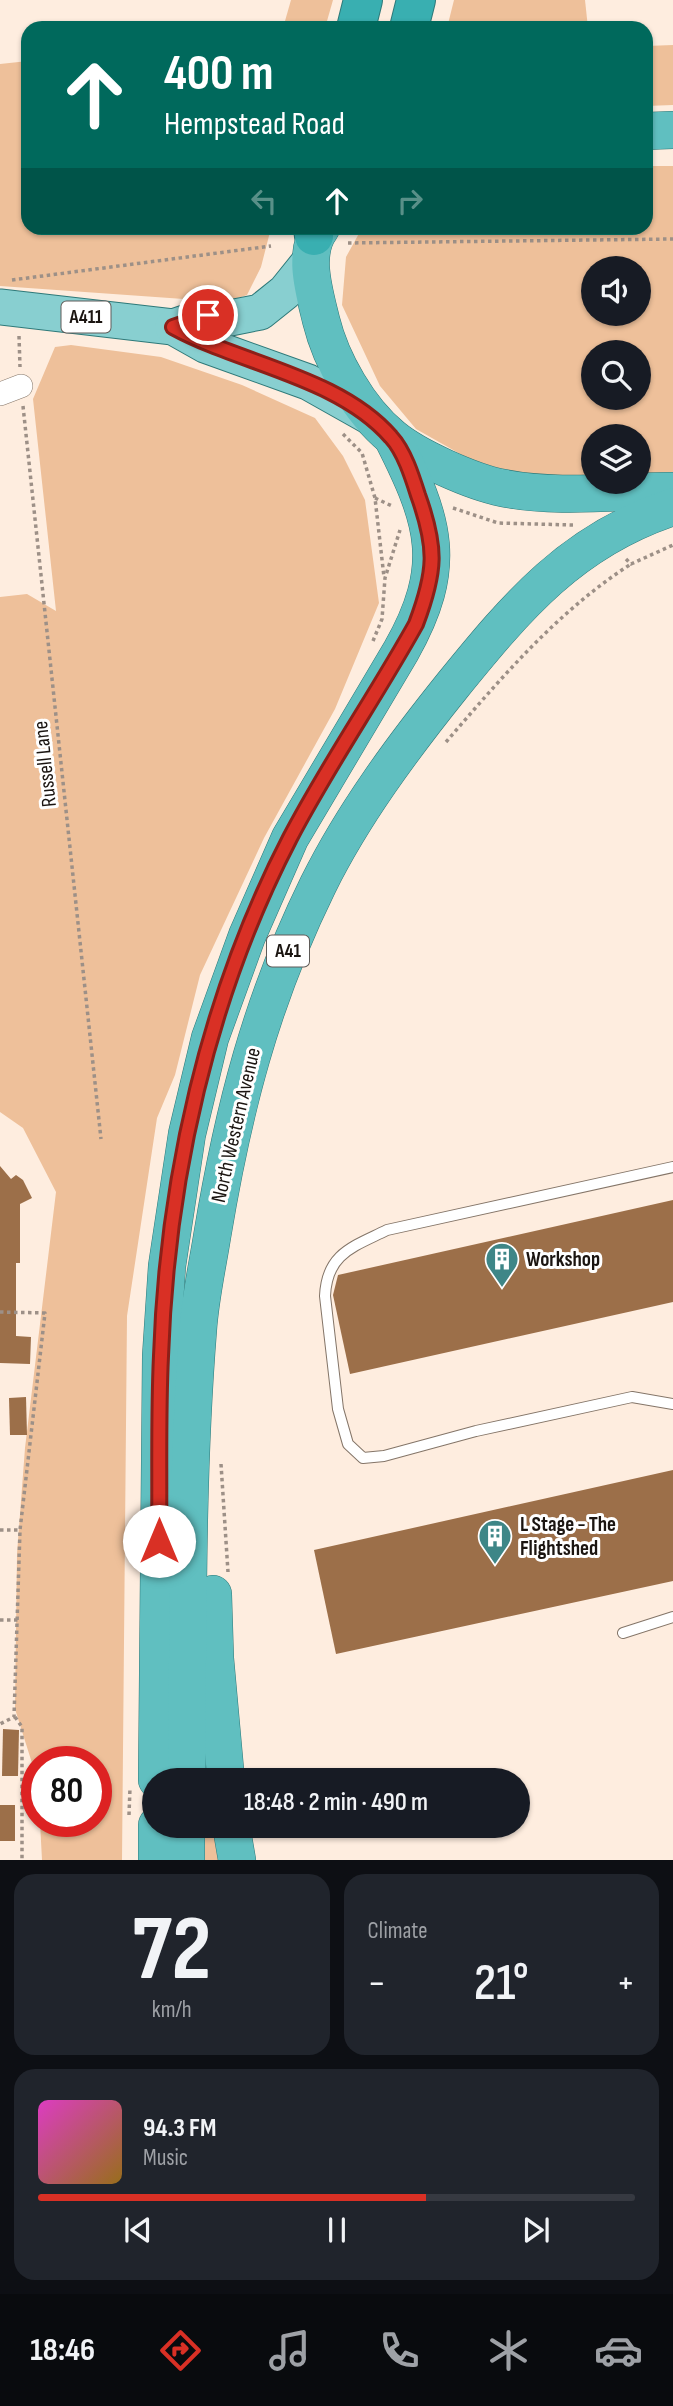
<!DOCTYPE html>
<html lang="en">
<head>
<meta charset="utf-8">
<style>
	:root { --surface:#171b24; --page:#20242c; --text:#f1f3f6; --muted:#9ea1a6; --line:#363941; --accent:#d93025 }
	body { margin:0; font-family:"Sofia Sans Condensed",sans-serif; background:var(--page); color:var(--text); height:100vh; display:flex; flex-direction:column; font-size:26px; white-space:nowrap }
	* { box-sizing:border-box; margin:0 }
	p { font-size:23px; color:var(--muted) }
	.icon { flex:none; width:38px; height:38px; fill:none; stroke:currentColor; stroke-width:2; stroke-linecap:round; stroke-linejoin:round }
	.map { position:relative; height:1860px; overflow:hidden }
	.drawer { display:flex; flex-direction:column; gap:14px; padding:14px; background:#0d0f14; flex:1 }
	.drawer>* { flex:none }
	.hud { position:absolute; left:21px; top:21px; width:632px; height:214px; border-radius:21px; box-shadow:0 2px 5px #0004; background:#00695c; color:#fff; overflow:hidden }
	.fabs { position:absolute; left:581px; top:256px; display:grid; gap:14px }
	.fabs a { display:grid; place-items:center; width:70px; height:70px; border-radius:50%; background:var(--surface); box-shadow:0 2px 5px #0004; font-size:35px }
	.speed { position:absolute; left:21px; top:1746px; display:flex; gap:14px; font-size:35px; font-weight:700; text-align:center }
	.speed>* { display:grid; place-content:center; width:91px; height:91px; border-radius:50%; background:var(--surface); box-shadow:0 2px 5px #0004; line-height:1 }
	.speed .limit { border:10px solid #d22; background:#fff; color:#111 }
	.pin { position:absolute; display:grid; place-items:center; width:60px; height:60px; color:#fff; margin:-30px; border:4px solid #fff; border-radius:50%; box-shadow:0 2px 7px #0007 }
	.me { position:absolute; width:77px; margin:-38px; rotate:0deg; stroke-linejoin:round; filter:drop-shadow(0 0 5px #0008) }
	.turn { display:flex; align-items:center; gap:24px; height:147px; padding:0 28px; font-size:32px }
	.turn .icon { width:91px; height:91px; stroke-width:2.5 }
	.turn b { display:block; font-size:49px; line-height:60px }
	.lanes { display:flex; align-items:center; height:66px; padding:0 28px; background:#0003; justify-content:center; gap:35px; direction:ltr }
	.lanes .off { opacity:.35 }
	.big { font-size:52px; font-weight:600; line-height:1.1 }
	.drawer .tile { flex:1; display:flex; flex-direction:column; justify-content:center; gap:10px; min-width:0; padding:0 24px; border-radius:21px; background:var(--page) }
	.drawer .dial { align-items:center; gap:0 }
	.dial b { font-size:91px; line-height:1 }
	.song { display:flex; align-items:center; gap:21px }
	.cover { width:84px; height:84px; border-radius:10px; background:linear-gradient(135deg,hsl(310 70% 55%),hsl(40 70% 35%)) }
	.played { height:7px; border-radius:4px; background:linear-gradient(90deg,var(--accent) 65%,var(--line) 65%) }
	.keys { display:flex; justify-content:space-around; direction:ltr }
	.heat { display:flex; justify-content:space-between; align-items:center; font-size:38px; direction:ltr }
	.drawer .tiles { flex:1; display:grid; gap:14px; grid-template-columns:1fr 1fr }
	.tile:last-child { grid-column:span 2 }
	.trip { position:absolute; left:142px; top:1768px; width:388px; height:70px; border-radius:35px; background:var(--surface); box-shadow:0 2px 5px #0004; font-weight:600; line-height:70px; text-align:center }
	.tabs { display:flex; height:112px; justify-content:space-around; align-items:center; background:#090b0e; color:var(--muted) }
	.tabs .icon { width:49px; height:49px }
	.tabs .on { color:var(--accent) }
	.tabs b { font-size:32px; color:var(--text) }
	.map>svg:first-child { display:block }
	.green { fill:#eec09a; fill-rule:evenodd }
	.building { fill:#9c6f49 }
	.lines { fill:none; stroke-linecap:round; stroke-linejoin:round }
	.service-casing { stroke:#847568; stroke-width:12 }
	.minor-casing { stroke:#847568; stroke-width:24 }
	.primary-casing { stroke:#2e7979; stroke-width:37 }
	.trunk-casing { stroke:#2e7979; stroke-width:38 }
	.motorway-casing { stroke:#2e7979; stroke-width:40 }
	.path { stroke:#9d9087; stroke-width:3.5; stroke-dasharray:3.5 3.5; stroke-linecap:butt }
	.service { stroke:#fff; stroke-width:10 }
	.minor { stroke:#fff; stroke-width:23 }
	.primary { stroke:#88cfd0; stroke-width:35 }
	.trunk { stroke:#60bfc0; stroke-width:37 }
	.motorway { stroke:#39afb1; stroke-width:38 }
	.route-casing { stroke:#8d1f18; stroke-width:18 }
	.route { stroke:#d93025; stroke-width:12 }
	.labels { text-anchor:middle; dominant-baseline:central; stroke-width:6; stroke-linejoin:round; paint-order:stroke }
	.shield { fill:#fff; stroke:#5f5b58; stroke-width:2 }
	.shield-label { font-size:19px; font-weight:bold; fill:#1b1511 }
	.street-label { font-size:21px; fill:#1b1511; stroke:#fff }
	.poi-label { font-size:21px; font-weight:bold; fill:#1b1511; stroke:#fff; text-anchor:start }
</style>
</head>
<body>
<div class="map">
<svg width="673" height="1860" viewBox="0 0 673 1860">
	<rect width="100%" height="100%" fill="#feeddf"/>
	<g class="green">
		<polygon points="291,0 333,0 325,28 283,28"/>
		<polygon points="454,0 585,0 588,28 447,28"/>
		<polygon points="673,45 673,105 646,106 646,46"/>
		<polygon points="28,61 28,228 271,228 261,267 247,295 226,302 0,286 0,64"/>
		<path d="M 646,166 L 673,166 L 673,476 L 639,476 L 639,436 L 593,436 L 593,476 L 527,477 L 469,459 L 416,429 L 380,386 L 342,305 L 346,257 L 362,228 L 646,228 ZM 593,268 L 639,268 L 639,313 L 593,313 ZM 593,352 L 639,352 L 639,397 L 593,397 Z"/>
		<polygon points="71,345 161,357 242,385 315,418 343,456 365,500 379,603 335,709 264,838 200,975 175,1075 157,1118 127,1316 122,1860 42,1860 40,1822 96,1822 96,1762 37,1762 37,1779 15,1709 17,1554 25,1448 56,1192 23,1128 0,1112 0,597 27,594 56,611 33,399 55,347"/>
		<polygon points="204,1825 214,1825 218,1860 204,1860"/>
	</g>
	<g class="building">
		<polygon points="0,1166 11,1179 16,1175 23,1180 32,1198 20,1204 20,1263 16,1263 16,1336 31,1337 30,1364 0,1363"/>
		<polygon points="673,1200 673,1302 350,1374 333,1295 338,1275"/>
		<polygon points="26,1397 27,1435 10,1435 9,1398"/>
		<polygon points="673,1470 673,1581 336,1654 314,1550"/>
		<polygon points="3,1729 19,1730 18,1776 2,1776"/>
		<rect x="0" y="1805" width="15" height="36"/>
	</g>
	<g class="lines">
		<defs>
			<g id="service">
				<path d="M 673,1167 L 387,1230 C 353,1247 327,1253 325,1296 L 338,1409 L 348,1444 L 363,1458 L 384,1456 L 476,1431 L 632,1397 L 673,1404"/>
				<polyline points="623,1633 673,1617"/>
			</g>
			<polyline id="minor" points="0,394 21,386"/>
			<g id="primary">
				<polyline points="0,307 173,327 205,345 308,382 372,418"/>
				<polyline points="173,327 208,315 230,318 260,312 285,292 310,261"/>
			</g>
			<g id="trunk">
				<polyline points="646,131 673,130"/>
				<path d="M 321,228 C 302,253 314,291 321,320 C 331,361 359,410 392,437 C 416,457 472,482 503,488 C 557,499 618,491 673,491"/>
				<polyline points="213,1594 215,1658 226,1780"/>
				<path d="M 157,1780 L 161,1356 L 167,1266 L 187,1134 L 210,1038 L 247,936 L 290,838 L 401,651 C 449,566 435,522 393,439"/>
				<path d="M 187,1780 C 188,1630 186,1480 198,1330 C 200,1299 207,1268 212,1237 C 233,1110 261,1001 318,885 C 353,814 403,747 452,686 C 517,606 572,540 673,507"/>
				<polyline points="231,1825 237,1860"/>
				<polyline points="157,1860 157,1825"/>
				<polyline points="186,1860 186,1825"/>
			</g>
			<g id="motorway">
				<polyline points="356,28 363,0"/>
				<polyline points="409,28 416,0"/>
				<polyline points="313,228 314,236"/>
			</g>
		</defs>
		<use href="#service" class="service-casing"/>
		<use href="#minor" class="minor-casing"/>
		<use href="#primary" class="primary-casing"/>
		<use href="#trunk" class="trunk-casing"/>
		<use href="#motorway" class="motorway-casing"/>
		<g class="path">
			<polyline points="348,243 673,239"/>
			<polyline points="12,280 271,246"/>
			<polyline points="19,336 20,367"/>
			<polyline points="23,406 101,1139"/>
			<polyline points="343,434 362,453 375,498 384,577"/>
			<polyline points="375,498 392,506"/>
			<polyline points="453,508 498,523 573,525"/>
			<polyline points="626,559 631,564 673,545"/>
			<polyline points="373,641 382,619 385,578 400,530"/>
			<path d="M 446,742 C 502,677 558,611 631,564"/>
			<polyline points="0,1312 45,1313 20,1530 14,1717 0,1724"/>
			<polyline points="221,1464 228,1572"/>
			<polyline points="0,1530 20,1530"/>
			<polyline points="0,1620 18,1620"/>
			<polyline points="15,1717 22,1727 22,1860"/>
			<polyline points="129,1815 130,1788"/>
		</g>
		<use href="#service" class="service"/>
		<use href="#minor" class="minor"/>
		<use href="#primary" class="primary"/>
		<use href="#trunk" class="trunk"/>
		<use href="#motorway" class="motorway"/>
	</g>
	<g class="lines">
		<defs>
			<path id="route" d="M 159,1541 C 160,1480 158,1418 161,1356 C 167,1179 208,996 290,838 C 328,765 376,696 416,624 C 436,571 437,548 418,495 C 412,476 404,451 391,437 C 339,377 240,364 173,327 L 208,315"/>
		</defs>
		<use href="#route" class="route-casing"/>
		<use href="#route" class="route"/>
	</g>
	<defs>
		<symbol id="building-pin" viewBox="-11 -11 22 30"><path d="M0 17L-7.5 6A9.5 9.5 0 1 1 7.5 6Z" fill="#3e8687" stroke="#fff"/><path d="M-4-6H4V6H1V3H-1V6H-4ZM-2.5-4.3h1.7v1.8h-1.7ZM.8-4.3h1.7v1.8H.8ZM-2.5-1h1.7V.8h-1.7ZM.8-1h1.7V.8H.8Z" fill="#fff"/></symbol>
	</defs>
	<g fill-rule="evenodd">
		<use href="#building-pin" x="483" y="1240" width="38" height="52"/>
		<use href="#building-pin" x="476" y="1517" width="38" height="52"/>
	</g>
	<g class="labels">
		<g class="shield">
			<rect x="61.5" y="301.5" width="49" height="31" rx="5"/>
			<rect x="267" y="935.5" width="42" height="31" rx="5"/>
		</g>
		<g class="shield-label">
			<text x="86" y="317">A411</text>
			<text x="288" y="951">A41</text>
		</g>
		<g class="street-label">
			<text transform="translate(45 764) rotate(-96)">Russell Lane</text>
			<text transform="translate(236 1125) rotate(-77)">North Western Avenue</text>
		</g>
		<g class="poi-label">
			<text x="526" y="1259">Workshop</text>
			<text x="520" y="1524">L Stage - The<tspan x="520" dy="24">Flightshed</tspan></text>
		</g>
	</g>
</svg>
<div class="fabs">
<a><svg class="icon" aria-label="sound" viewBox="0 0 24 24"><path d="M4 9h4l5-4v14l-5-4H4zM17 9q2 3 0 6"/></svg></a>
<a><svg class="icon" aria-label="search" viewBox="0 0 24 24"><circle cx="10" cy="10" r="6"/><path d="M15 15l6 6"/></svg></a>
<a><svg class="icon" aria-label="layers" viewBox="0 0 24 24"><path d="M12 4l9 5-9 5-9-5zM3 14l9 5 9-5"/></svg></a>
</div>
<div class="speed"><div class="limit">80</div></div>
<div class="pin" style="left:208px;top:315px;background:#d93025"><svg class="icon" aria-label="arrive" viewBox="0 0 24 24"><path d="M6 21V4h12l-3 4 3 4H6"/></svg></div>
<svg class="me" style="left:159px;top:1541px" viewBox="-20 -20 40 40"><circle r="19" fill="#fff"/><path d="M0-13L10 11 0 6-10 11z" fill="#d93025"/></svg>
<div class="trip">18:48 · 2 min · 490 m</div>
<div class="hud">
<div class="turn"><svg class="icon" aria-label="ahead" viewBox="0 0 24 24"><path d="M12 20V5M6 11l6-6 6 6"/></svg><div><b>400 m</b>Hempstead Road</div></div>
<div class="lanes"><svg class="icon off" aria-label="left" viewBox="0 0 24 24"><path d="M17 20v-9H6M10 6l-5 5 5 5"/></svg><svg class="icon" aria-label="ahead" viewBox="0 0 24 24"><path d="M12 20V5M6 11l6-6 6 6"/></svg><svg class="icon off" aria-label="right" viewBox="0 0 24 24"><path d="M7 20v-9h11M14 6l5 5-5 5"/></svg></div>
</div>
</div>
<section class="drawer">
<div class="tiles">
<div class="tile dial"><b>72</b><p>km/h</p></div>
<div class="tile"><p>Climate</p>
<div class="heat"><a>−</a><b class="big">21°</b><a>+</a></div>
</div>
<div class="tile">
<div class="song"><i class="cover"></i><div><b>94.3 FM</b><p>Music</p></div></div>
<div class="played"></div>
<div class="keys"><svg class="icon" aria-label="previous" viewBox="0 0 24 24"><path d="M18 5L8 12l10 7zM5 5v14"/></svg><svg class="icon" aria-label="pause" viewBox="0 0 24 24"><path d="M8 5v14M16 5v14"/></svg><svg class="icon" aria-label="next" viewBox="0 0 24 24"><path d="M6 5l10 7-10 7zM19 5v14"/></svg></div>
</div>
</div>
</section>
<nav class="tabs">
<b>18:46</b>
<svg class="icon on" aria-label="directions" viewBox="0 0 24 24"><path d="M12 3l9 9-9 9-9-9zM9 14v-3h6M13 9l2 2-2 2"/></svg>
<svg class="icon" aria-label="music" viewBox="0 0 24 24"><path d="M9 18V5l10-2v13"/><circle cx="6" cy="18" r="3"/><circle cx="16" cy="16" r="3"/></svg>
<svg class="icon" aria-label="phone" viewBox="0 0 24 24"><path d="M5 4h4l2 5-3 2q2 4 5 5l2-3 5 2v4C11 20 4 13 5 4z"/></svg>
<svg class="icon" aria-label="climate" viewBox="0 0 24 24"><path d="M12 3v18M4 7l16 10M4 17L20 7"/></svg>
<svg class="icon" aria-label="car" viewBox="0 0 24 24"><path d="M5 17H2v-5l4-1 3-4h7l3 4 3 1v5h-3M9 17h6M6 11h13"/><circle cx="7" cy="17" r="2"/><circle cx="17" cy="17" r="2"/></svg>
</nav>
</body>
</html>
